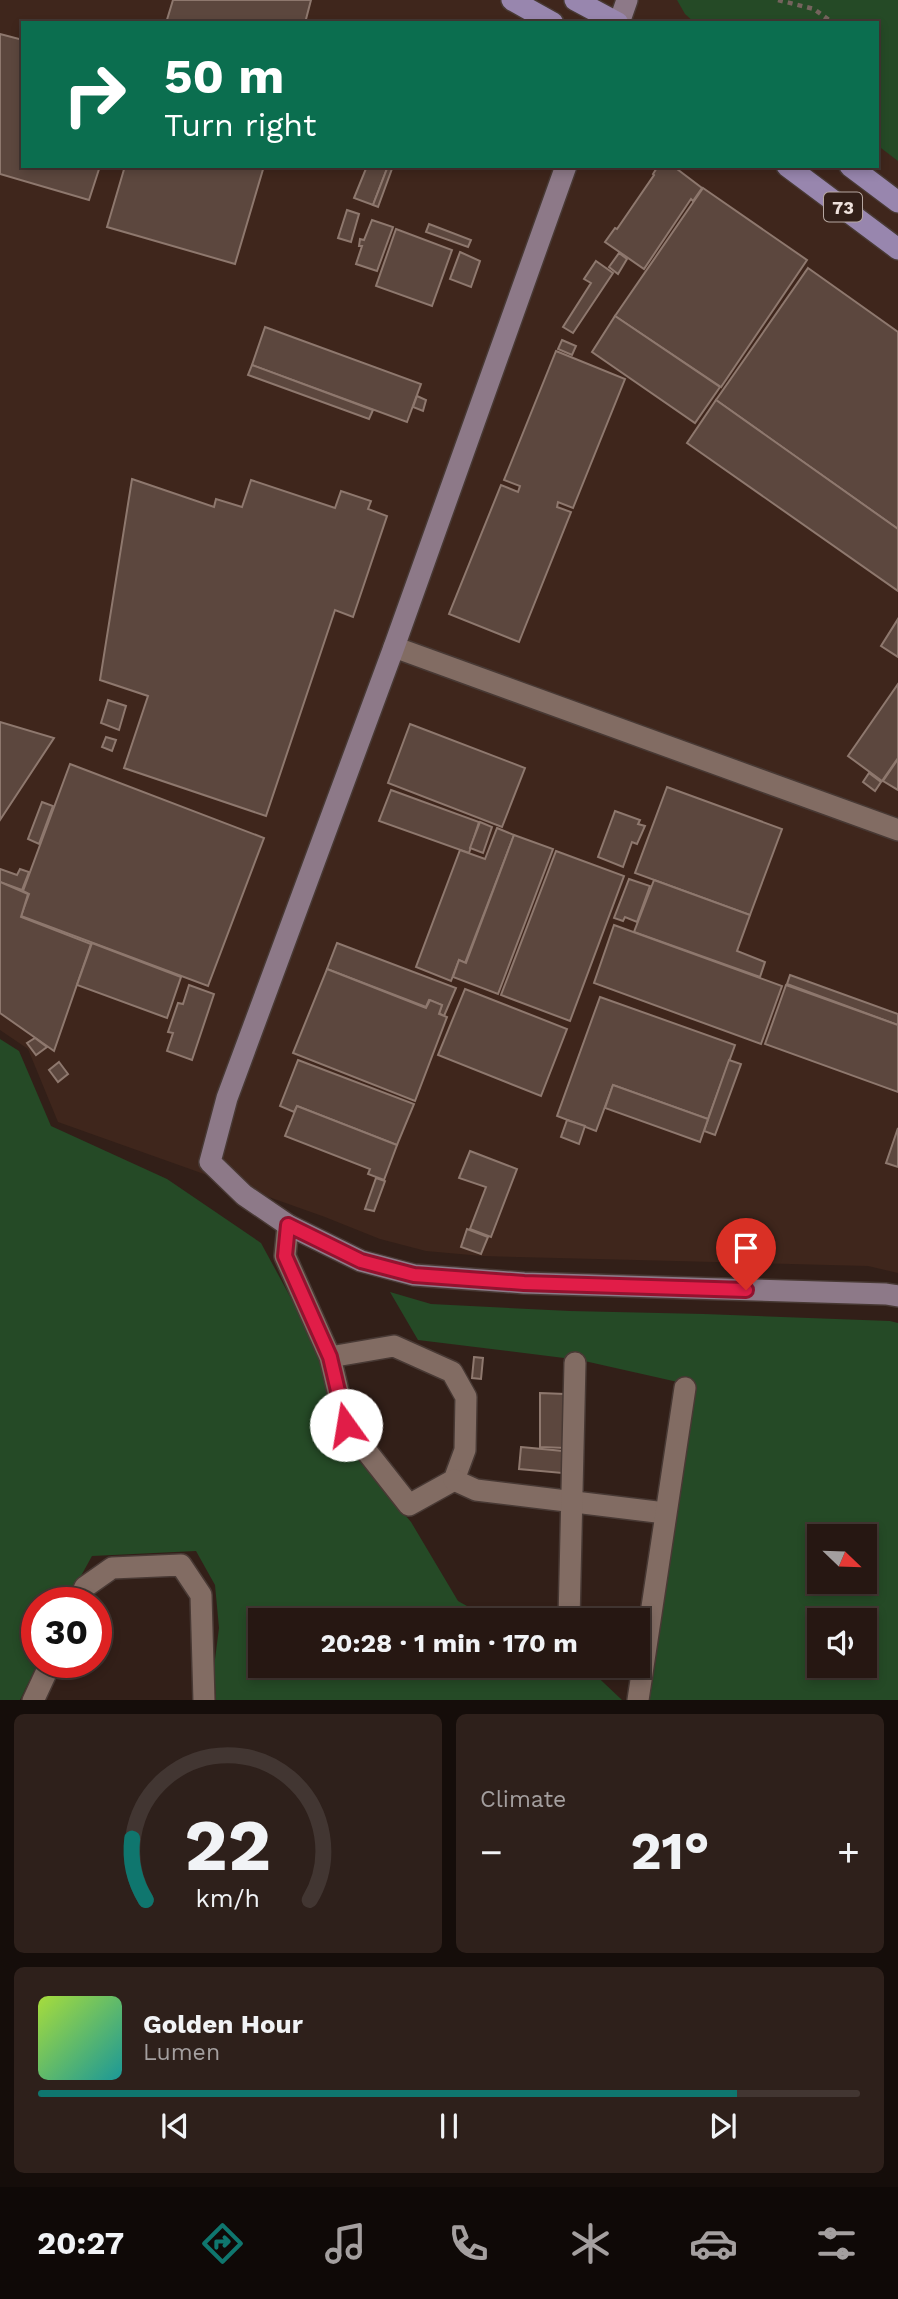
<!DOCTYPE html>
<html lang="en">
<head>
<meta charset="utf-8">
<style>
	:root { --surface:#261712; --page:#2e201b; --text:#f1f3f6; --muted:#a49f9f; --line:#423632; --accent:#0f766e }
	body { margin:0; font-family:"Work Sans",sans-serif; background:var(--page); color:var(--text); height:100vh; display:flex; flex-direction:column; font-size:26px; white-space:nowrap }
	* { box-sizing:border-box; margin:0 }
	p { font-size:23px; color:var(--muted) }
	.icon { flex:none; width:38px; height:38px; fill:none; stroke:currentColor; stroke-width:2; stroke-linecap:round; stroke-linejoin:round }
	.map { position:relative; height:1700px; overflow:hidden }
	.side { display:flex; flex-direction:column; gap:14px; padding:14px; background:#150d0a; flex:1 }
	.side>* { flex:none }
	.guide { position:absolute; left:21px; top:21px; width:858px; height:147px; border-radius:0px; box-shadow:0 4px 10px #0003,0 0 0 2px var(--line); background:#0b6e4f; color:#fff; overflow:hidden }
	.needle { width:46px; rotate:113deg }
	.controls { position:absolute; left:807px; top:1524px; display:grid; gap:14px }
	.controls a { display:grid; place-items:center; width:70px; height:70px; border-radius:0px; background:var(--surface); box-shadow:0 4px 10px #0003,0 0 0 2px var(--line); font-size:35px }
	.speed { position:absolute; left:21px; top:1587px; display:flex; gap:14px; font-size:35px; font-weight:700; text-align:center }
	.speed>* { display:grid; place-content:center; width:91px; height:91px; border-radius:50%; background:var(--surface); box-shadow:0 4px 10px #0003,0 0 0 2px var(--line); line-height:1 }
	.speed .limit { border:10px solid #d22; background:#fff; color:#111 }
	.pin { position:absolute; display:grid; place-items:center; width:60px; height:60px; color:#fff; margin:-72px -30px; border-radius:50% 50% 50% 0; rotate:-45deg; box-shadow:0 0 7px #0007 }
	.pin .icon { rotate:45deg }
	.me { position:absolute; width:77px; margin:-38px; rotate:347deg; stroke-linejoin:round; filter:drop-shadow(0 0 5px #0008) }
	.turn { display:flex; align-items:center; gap:24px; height:147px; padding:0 28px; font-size:32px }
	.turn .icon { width:91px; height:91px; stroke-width:2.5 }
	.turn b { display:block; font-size:49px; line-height:60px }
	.big { font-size:52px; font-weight:700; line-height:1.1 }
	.side .card { flex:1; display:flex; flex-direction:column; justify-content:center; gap:10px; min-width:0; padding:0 24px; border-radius:10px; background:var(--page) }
	.side .dial { align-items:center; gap:0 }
	.dial svg { height:182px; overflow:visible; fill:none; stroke:var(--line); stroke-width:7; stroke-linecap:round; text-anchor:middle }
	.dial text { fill:var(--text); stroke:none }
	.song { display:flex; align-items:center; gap:21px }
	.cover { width:84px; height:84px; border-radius:10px; background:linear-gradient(135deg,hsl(80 70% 55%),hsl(180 70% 35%)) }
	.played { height:7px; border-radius:4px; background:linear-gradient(90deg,var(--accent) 85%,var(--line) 85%) }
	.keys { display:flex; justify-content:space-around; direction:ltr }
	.heat { display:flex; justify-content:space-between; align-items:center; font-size:38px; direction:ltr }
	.side .tiles { flex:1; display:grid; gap:14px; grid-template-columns:1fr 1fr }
	.card:last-child { grid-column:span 2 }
	.trip { position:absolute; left:248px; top:1608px; width:402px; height:70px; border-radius:0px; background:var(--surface); box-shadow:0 4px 10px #0003,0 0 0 2px var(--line); font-weight:700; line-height:70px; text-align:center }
	.tab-bar { display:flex; height:112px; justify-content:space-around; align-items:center; background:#0f0907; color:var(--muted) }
	.tab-bar .icon { width:49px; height:49px }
	.tab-bar .active { color:var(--accent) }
	.tab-bar b { font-size:32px; color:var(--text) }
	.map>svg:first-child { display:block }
	.built { fill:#3f261c; fill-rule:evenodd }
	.green { fill:#254a26; fill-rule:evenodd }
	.building { fill:#5c473e; stroke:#8e786e; stroke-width:2 }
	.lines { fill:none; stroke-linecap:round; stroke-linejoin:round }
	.street-casing { stroke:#483934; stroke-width:24 }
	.secondary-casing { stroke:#483934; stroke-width:24 }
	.primary-casing { stroke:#483934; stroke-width:24 }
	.path { stroke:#74635d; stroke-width:4.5; stroke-dasharray:5 5; stroke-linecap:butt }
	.street { stroke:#826c63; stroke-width:21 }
	.secondary { stroke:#8d7988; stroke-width:21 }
	.primary { stroke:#9886ae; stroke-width:21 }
	.route-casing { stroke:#92132f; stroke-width:18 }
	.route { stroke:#e11d48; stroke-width:12 }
	.labels { text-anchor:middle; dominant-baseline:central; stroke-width:7; stroke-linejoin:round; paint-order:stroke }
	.shield { fill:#321f18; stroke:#b6a7a1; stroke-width:2 }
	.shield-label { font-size:18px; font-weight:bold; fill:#eee1dc }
</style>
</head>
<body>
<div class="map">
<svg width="898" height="1701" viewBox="0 0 898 1701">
	<rect width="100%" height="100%" fill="#321f18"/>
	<path class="built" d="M 0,0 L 898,0 L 898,1273 L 868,1266 L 482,1256 L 426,1251 L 380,1239 L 325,1217 L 58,1122 L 28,1049 L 0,1030 ZM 23,23 L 877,23 L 877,166 L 23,166 Z"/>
	<g class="green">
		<polygon points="677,0 898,0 898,161 877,145 877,23 695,23 685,14"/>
		<polygon points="0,1039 19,1051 51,1126 167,1179 261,1243 318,1348 338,1436 411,1522 458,1601 492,1620 261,1620 261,1666 586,1666 622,1700 216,1700 214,1667 219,1628 215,1585 196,1551 92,1556 66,1603 37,1603 38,1663 20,1700 0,1700"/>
		<path d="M 390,1292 L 431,1304 L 570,1311 L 704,1314 L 890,1321 L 898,1323 L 898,1700 L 645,1700 L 691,1385 L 580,1360 L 418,1340 ZM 819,1536 L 864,1536 L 864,1582 L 819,1582 ZM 819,1620 L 864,1620 L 864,1666 L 819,1666 Z"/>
	</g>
	<g class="building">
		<polygon points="173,0 311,0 305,23 166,23"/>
		<polygon points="0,34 23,40 23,166 100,166 89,200 0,174"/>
		<polygon points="125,166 264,166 235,264 107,227"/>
		<polygon points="367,166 388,166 373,205 354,198"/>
		<polygon points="388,166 393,166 378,207 373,205"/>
		<polygon points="658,166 673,166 702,188 693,201 691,199 644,269 605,242 615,228 617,229 654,175 653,174"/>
		<polygon points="703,188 807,260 721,387 615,316"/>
		<polygon points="347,210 359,214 351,242 338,238"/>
		<polygon points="372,220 393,227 377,271 356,264 362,246 359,246 360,239 364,240"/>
		<polygon points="429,224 471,240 468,247 426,232"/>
		<polygon points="396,229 452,250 432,306 376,286"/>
		<polygon points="460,252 480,261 471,287 450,279"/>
		<polygon points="619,253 627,259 618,274 609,267"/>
		<polygon points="596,261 613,273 573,333 563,327 591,283 584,279"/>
		<polygon points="808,268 898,332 898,529 716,400"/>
		<polygon points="615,316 720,387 695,423 592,352"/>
		<polygon points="265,327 421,384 407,422 252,365"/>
		<polygon points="562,340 576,346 572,355 558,349"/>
		<polygon points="556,351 625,379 573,508 558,502 557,507 571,512 519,642 449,614 501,485 518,492 520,486 504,480"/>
		<polygon points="252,365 373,410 369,419 248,375"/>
		<polygon points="417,396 426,400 423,411 413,407"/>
		<polygon points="716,400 898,529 898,591 687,443"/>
		<polygon points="132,479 214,507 216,499 242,507 251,480 335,508 341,491 371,501 368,509 387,516 353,617 335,610 266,816 124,768 148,696 100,680"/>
		<polygon points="898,619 898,657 881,646"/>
		<polygon points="898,684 898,758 882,781 848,756"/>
		<polygon points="108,700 126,706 119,730 101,723"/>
		<polygon points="0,722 54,738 0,820"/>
		<polygon points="410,724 525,768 502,827 388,783"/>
		<polygon points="106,737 116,740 112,751 102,747"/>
		<polygon points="898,759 898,790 883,781"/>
		<polygon points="70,764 264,838 208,986 21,916 29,894 23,891"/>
		<polygon points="869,773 881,782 875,791 863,782"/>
		<polygon points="667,787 782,829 750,915 635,873"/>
		<polygon points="391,790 479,822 469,853 379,821"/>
		<polygon points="42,802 53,806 39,844 28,839"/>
		<polygon points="615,811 640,820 638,824 645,826 637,844 632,842 623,867 598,857"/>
		<polygon points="480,822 492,827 483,853 470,848"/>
		<polygon points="497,828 514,835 465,963 459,960 451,981 416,967 460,850 485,859"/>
		<polygon points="514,835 553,849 498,994 453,977 459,960 466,963"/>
		<polygon points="556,851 624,876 570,1021 501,995"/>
		<polygon points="0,869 17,875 20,869 29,872 22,890 0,882"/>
		<polygon points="629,879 650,886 637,922 625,917 623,921 614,918"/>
		<polygon points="654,880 750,915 737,951 765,962 760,977 634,932"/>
		<polygon points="0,882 28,894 21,917 91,944 54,1051 0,1013"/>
		<polygon points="614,925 782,986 761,1044 594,983"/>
		<polygon points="92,943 181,977 167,1018 77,985"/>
		<polygon points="337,943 456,988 444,1016 439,1013 442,1005 429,1000 426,1007 327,969"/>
		<polygon points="327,969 426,1008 430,1000 442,1005 439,1014 447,1017 415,1101 293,1053"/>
		<polygon points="790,975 898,1014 898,1025 787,984"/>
		<polygon points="189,985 214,994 192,1060 167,1051 173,1033 168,1032 178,1003 183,1004"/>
		<polygon points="786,985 898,1025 898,1092 765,1044"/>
		<polygon points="465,989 567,1029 541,1096 438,1055"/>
		<polygon points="600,997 735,1045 708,1119 613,1085 596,1131 557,1116"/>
		<polygon points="35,1038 47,1047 36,1055 27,1043"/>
		<polygon points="298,1060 414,1104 397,1145 297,1106 294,1112 280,1106"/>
		<polygon points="729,1060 741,1064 715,1135 704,1131"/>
		<polygon points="59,1062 68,1074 58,1082 49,1070"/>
		<polygon points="613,1085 708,1119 700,1142 605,1108"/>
		<polygon points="297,1106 397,1145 384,1180 368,1174 370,1169 285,1136"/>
		<polygon points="567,1120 585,1126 579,1144 561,1137"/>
		<polygon points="898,1128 898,1167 886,1163"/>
		<polygon points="470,1151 517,1169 491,1237 470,1229 486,1187 459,1178"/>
		<polygon points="376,1178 385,1181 374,1211 365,1209"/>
		<polygon points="467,1229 488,1237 481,1254 461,1247"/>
		<polygon points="474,1357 483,1358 481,1379 472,1378"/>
		<polygon points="540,1393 565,1394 565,1448 540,1447"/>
		<polygon points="521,1447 563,1451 562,1473 519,1469"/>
	</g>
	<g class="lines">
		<defs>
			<g id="street">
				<polyline points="394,647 898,830"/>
				<polyline points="288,1225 285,1256 330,1357 346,1425 409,1505 454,1480 465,1450 466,1397 452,1372 394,1346 330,1357"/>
				<polyline points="454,1480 476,1490 665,1513"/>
				<polyline points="78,1603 85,1587 112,1568 181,1565 201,1595 204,1701"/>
				<polyline points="569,1620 575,1363"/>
				<polyline points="638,1700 685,1388"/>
				<polyline points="33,1701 51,1662"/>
			</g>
			<g id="secondary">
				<polyline points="619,23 627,0"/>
				<polyline points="566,166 394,647 227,1098 210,1162 244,1195 288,1225 361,1261 414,1275 524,1283 886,1294 898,1296"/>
			</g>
			<g id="primary">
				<polyline points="512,0 553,23"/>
				<polyline points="575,0 618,23"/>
				<polyline points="787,166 898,249"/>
				<polyline points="850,166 898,202"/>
			</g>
		</defs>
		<use href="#street" class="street-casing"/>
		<use href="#secondary" class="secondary-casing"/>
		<use href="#primary" class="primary-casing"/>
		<polyline class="path" points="778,0 814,9 833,23"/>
		<use href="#street" class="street"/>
		<use href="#secondary" class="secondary"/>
		<use href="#primary" class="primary"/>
	</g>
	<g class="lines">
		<defs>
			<polyline id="route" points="346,1425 330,1357 285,1256 288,1225 361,1261 414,1275 524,1283 746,1290"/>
		</defs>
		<use href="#route" class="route-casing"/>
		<use href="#route" class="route"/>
	</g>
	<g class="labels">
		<rect class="shield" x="824" y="192.5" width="38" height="29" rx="5"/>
		<g class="shield-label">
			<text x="843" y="207">73</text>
		</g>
	</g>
</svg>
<div class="controls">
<a><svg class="needle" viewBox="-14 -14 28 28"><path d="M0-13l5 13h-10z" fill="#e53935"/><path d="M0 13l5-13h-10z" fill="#a49f9f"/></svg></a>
<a><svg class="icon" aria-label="sound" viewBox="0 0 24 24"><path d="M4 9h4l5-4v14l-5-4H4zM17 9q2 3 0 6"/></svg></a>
</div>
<div class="speed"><div class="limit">30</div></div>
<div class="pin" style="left:746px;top:1290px;background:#d93025"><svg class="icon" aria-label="arrive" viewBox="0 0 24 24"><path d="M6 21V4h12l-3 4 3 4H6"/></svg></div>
<svg class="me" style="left:346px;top:1425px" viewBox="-20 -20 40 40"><circle r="19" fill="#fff"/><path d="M0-13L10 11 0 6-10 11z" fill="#e11d48"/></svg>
<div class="trip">20:28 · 1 min · 170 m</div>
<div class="guide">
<div class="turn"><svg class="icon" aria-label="right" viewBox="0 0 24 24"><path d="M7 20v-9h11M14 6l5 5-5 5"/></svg><div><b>50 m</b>Turn right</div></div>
</div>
</div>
<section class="side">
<div class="tiles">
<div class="card dial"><svg viewBox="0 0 100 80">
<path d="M14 69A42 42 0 1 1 86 69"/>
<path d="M14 69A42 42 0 0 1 8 42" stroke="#0f766e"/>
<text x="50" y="56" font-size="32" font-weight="700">22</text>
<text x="50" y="72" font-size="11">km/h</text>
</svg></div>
<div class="card"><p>Climate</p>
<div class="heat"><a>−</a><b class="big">21°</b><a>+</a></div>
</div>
<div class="card">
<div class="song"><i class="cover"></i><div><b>Golden Hour</b><p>Lumen</p></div></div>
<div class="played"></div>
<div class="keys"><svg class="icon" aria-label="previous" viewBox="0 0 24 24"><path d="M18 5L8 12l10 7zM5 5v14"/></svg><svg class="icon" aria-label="pause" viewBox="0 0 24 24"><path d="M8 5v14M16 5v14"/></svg><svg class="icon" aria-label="next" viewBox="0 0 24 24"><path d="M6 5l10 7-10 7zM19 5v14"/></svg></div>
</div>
</div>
</section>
<nav class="tab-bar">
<b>20:27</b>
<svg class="icon active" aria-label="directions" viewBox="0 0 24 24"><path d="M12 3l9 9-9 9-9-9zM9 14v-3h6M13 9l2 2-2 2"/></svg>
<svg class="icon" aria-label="music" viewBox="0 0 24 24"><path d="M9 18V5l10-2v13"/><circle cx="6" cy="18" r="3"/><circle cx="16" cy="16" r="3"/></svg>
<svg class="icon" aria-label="phone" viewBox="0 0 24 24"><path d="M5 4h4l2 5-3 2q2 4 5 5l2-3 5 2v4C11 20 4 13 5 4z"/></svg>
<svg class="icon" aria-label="climate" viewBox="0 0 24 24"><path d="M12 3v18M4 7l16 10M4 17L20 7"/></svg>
<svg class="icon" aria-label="car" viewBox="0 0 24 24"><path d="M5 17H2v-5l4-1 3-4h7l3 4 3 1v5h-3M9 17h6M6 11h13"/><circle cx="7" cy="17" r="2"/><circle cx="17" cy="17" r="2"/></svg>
<svg class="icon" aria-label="filters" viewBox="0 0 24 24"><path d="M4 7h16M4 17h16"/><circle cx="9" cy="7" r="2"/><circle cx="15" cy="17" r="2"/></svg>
</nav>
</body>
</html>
